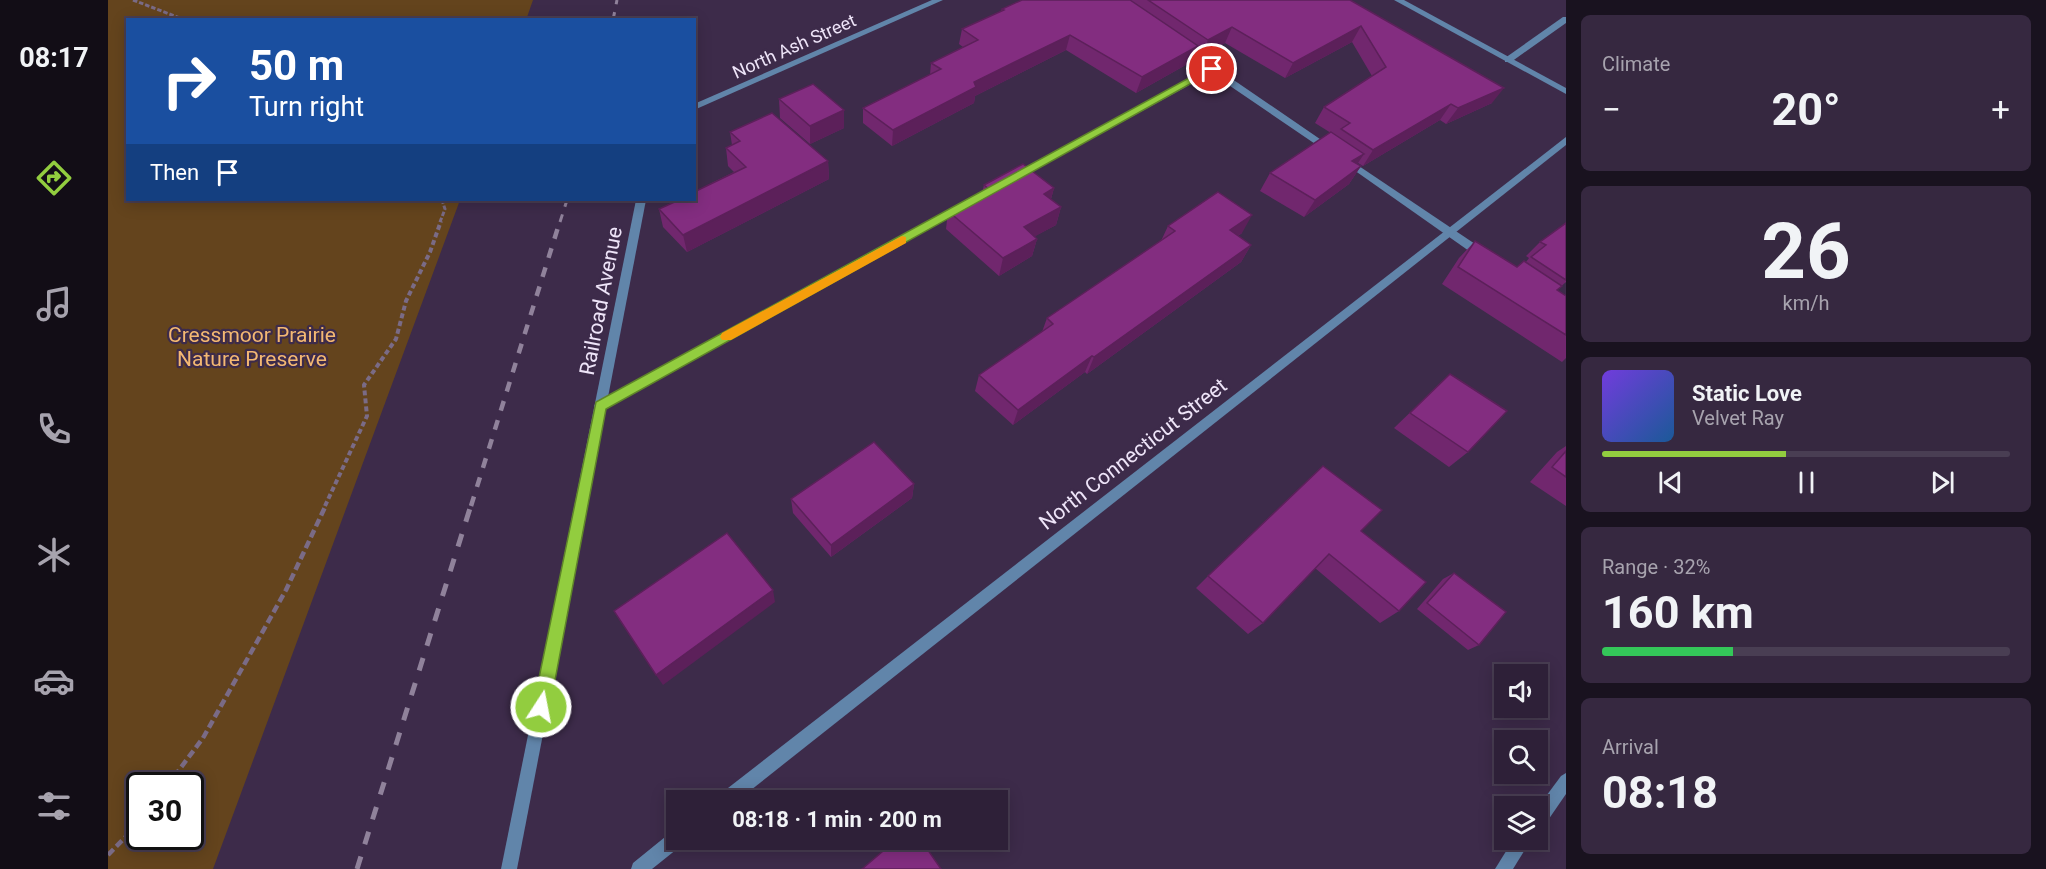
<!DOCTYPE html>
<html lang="en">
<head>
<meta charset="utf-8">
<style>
	:root { --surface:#2e2038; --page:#362840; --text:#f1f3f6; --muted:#a7a3ae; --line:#493e53; --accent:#92cd3f }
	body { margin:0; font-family:Roboto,sans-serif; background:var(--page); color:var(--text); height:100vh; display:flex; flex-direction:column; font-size:22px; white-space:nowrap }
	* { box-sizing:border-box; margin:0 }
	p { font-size:20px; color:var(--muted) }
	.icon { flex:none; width:33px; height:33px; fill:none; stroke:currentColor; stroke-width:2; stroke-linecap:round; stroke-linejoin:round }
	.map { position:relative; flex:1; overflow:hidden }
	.sheet { display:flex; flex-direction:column; gap:15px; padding:15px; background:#19121f; width:480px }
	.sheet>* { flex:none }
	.banner { position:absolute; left:18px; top:18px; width:570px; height:183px; border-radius:0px; box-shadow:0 3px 15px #0003,0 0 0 2px var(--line); background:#1a4fa0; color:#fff; overflow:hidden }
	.tools { position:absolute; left:1386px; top:664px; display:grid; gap:12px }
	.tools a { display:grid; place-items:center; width:54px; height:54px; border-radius:0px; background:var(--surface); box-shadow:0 3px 15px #0003,0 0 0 2px var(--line); font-size:30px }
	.speed { position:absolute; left:18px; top:772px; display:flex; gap:12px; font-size:30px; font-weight:700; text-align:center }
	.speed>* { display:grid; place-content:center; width:78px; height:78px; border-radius:50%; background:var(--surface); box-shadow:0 3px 15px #0003,0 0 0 2px var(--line); line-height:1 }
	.speed .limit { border:3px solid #111; border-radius:9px; background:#fff; color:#111 }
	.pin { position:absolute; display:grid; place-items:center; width:51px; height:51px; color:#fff; margin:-26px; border:3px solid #fff; border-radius:50%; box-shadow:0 2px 6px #0007 }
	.me { position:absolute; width:66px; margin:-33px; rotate:11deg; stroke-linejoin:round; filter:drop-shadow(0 0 4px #0008) }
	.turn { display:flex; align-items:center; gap:21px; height:126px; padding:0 24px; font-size:27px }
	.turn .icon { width:78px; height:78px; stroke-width:2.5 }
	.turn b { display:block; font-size:42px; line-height:51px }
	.then { display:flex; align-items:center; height:57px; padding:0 24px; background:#0003; gap:12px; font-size:22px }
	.big { font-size:45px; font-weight:700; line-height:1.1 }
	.sheet .tile { flex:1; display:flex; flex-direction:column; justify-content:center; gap:9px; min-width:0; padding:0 21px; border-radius:9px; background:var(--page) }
	.sheet .dial { align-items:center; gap:0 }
	.dial b { font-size:78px; line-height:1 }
	.song { display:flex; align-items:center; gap:18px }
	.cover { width:72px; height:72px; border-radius:9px; background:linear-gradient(135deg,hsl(260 70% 55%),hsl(210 70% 35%)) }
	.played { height:6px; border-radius:3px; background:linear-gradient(90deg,var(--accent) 45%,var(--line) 45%) }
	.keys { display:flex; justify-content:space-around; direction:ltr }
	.heat { display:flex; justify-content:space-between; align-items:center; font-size:33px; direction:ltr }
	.charge { height:9px; border-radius:4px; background:linear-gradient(90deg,#34c759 32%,var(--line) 0) }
	.trip { position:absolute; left:558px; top:790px; width:342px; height:60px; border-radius:0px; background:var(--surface); box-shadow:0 3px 15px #0003,0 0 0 2px var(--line); font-weight:700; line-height:60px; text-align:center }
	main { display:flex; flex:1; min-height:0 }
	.menu { display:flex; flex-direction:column; width:108px; justify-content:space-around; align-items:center; background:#120d16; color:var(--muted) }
	.menu .icon { width:42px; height:42px }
	.menu .active { color:var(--accent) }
	.menu b { font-size:27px; color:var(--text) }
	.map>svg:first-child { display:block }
	.green { fill:#64441d; fill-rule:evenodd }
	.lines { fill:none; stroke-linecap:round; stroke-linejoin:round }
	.path-far2 { stroke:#7a6b86; stroke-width:3; stroke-dasharray:4.5 2; stroke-linecap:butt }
	.path-far1 { stroke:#7a6b86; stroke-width:4; stroke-dasharray:5 3; stroke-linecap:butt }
	.path { stroke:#7a6b86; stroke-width:4.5; stroke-dasharray:8 4; stroke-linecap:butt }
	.service { fill:#6185aa; fill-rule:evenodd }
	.minor { fill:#6185aa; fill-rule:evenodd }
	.tertiary { fill:#6185aa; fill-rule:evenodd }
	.rail-far2 { stroke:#90829b; stroke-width:3; stroke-dasharray:8 8; stroke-linecap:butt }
	.rail-far1 { stroke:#90829b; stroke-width:4.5; stroke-dasharray:10 10; stroke-linecap:butt }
	.rail { stroke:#90829b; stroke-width:5; stroke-dasharray:13 13; stroke-linecap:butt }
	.wall { fill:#71276e }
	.shaded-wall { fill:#5c205a }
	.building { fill:#832d80; stroke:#5c205a; stroke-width:1.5 }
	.route { fill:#92cd3f; stroke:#5f8529; stroke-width:1.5 }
	.slow { fill:#f59e0b }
	.labels { text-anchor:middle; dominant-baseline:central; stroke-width:4.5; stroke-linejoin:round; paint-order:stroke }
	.far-street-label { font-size:18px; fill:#eee4f8; stroke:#3d2b4a }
	.street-label { font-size:21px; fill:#eee4f8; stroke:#3d2b4a }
	.park-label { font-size:21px; fill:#f4b872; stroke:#3d2b4a }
</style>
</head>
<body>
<main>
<nav class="menu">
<b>08:17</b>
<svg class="icon active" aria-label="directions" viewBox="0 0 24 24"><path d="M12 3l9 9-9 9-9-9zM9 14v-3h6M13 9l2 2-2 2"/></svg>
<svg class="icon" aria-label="music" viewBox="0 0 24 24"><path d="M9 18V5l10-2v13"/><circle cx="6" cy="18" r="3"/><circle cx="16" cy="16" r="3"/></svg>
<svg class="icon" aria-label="phone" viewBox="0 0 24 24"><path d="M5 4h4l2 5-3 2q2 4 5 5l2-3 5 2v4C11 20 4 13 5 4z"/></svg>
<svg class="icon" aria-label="climate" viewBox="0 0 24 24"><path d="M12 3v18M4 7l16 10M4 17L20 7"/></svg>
<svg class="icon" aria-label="car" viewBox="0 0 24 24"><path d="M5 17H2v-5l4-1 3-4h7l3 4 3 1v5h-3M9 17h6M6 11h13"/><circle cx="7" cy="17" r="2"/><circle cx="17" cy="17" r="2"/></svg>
<svg class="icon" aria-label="filters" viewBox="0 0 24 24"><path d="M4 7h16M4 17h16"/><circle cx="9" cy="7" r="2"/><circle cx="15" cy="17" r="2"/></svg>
</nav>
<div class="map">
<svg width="1458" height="869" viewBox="0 0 1458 869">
	<rect width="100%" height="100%" fill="#3d2b4a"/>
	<path class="green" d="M 0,0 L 425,0 L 418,20 L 20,20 L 20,200 L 352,200 L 105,869 L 0,869 ZM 32,786 L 82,786 L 82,837 L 32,837 Z"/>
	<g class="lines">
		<g class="path-far2">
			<polyline points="25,0 77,20"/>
			<polyline points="332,222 337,209 334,200"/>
		</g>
		<polyline class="path-far1" points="217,506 259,416 256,385 288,339 298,301 322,252 333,221"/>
		<g class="path">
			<polyline points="59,786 95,738 178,590 218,505"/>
			<polyline points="0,855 32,822"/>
		</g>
		<g class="service">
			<polygon points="1070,46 1076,46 1225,148 1225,152 1219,152 1103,73 911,179 905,179 905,175 1098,69 1070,50"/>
			<polygon points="1239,158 1379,252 1379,258 1371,258 1236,163 1234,161"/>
			<polygon points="854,204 857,205 857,209 496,409 488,409 486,406 488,403"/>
			<polygon points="1458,773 1458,794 1436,826 1430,828 1430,807 1453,776"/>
			<polygon points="1405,840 1423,840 1405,869 1387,869"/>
		</g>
		<g class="minor">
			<polygon points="824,0 835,0 586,110 586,104"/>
			<polygon points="1455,17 1458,17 1458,23 1403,62 1397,62 1397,58"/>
			<polygon points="1458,137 1458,145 629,801 609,801 611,795"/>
			<polygon points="528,200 538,200 409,869 393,869"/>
			<polygon points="568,831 568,840 576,840 574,845 544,869 523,869 525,863 562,833"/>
		</g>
		<polygon class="tertiary" points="1286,0 1296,0 1458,88 1458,94"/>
		<g class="rail-far2">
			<polyline points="505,20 509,0"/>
			<polyline points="452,222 459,200"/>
		</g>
		<polyline class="rail-far1" points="363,506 452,221"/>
		<polyline class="rail" points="249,869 363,505"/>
	</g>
	<g class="wall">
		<polygon points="914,0 1242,0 1384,103 1338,124 1332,120 1255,166 1250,163 1249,164 1253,166 1241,184 1196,217 1152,191 1162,173 1223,133 1207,123 1216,107 1264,76 1244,42 1177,78 1117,43 1094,56 1087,51 1083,62 1028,93 958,50 867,96 866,103 784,146 755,123 755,108 822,75 823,63 855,47 851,44 854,29 893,11 894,9"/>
		<polygon points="671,99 736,128 702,144 672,118"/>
		<polygon points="622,132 720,161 721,179 579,252 555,227 551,209 626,172 620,166 618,148 624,145"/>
		<polygon points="876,185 946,188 943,199 953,207 948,225 927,236 929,239 924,256 891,276 838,229 840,211 874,193"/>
		<polygon points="1458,223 1458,282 1449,290 1458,296 1458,358 1454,362 1334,284 1351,258 1367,241 1409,267 1418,262 1421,258 1418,256 1432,242"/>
		<polygon points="1060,226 1134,233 1130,236 1143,245 1133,262 979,374 977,372 905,425 867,391 871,375 934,332 939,318 1053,241"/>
		<polygon points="1342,374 1360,452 1341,467 1286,428"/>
		<polygon points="1458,446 1458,506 1422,482 1449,452"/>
		<polygon points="806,484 804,498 723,557 685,513 683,499"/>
		<polygon points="1253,531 1291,611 1272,623 1207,568 1155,623 1140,634 1088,588 1100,576"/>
		<polygon points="1346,573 1371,645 1360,650 1309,609 1335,579"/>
	</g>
	<g class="shaded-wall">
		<polygon points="1253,26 1244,42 1177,78 1185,63"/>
		<polygon points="1124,27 1117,43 1094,56 1100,40"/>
		<polygon points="962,35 958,50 867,96 866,103 784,146 785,130 866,82"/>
		<polygon points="1090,46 1083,62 1028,93 1034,77"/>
		<polygon points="1396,88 1384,103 1338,124 1350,108"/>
		<polygon points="1343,104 1332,120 1255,166 1265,150"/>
		<polygon points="736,110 736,128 702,144 702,126"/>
		<polygon points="1256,154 1244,172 1244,161"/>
		<polygon points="720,161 721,179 579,252 575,235"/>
		<polygon points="1253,166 1241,184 1196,217 1207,200"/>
		<polygon points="946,188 941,206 936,194"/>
		<polygon points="953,207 948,225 911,245 916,227"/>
		<polygon points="1144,215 1134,233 1112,248 1122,230"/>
		<polygon points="929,239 924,256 891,276 895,258"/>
		<polygon points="1143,245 1133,262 979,374 986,357"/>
		<polygon points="984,356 977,372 905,425 910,410"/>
		<polygon points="806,484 804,498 723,557 723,545"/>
		<polygon points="665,590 667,602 555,685 548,675"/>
	</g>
	<g class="building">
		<polygon points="914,0 1022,0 1090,46 1034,77 962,35 866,82 868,87 785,130 755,108 833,69 823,63 870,40 854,29 896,10 894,9"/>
		<polygon points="1040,0 1242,0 1396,88 1350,108 1343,104 1265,150 1233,129 1242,123 1216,107 1278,67 1253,26 1185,63 1124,27 1100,40"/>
		<polygon points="705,84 736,110 702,126 671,99"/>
		<polygon points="664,113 720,161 575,235 551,209 571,200 586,200 586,192 638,167 618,148 632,141 622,132"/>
		<polygon points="1223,132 1256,154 1244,161 1253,166 1207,200 1162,173"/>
		<polygon points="915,164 946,188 936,194 953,207 916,227 929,239 895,258 840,211 882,190 876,185"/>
		<polygon points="1110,192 1144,215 1122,230 1143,245 986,357 984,356 910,410 871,375 945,324 939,318 1067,231 1060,226"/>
		<polygon points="1458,223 1458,280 1423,257 1438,245 1432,242"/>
		<polygon points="1367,241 1409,267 1416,261 1454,286 1449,290 1458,296 1458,335 1350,267"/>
		<polygon points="1342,374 1399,411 1360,452 1302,413"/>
		<polygon points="766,442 806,484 723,545 683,499"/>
		<polygon points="1458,451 1458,477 1444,467"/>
		<polygon points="1215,466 1274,510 1253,531 1318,582 1291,611 1221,554 1155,623 1100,576"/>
		<polygon points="619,533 665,590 548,675 506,611"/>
		<polygon points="1346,573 1398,612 1371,645 1319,603"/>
		<polygon points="788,840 813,840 833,869 754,869"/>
	</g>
	<polygon class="route" points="1101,67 1109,69 498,409 442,707 439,713 433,715 427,713 425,707 488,402"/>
	<polygon class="slow" points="794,236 798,237 798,243 623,340 614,340 612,337 614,333"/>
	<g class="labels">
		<g class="far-street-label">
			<text transform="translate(686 46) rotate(-24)">North Ash Street</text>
		</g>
		<g class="street-label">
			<text transform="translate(493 301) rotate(-79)">Railroad Avenue</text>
			<text transform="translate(1025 454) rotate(-38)">North Connecticut Street</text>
		</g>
		<g class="park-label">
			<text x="144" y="335">Cressmoor Prairie<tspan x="144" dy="24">Nature Preserve</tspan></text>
		</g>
	</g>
</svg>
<div class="tools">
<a><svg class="icon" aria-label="sound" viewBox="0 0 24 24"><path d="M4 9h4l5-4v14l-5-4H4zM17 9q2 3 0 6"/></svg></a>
<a><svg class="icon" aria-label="search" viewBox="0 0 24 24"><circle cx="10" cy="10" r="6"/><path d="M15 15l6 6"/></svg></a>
<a><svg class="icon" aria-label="layers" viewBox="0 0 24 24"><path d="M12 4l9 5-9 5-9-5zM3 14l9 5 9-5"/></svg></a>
</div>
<div class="speed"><div class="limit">30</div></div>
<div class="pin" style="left:1104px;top:69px;background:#d93025"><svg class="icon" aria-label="arrive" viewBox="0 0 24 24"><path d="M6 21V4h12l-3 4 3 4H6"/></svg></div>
<svg class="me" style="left:433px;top:707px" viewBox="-20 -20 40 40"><circle r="17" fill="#92cd3f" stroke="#fff" stroke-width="3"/><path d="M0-11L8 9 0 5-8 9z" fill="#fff"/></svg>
<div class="trip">08:18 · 1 min · 200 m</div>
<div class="banner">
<div class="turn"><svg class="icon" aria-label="right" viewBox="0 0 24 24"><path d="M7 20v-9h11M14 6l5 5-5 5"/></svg><div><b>50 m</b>Turn right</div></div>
<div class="then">Then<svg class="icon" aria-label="arrive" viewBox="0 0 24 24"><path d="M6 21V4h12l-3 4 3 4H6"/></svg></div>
</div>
</div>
<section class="sheet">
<div class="tile"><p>Climate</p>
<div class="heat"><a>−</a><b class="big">20°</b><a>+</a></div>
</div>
<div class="tile dial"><b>26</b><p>km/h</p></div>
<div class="tile">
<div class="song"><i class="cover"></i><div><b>Static Love</b><p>Velvet Ray</p></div></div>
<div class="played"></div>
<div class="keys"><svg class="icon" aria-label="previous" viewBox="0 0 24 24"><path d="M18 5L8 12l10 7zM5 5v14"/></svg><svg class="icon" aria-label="pause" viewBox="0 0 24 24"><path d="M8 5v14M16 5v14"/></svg><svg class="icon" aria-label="next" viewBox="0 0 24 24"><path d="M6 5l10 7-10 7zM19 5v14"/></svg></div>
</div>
<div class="tile"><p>Range · 32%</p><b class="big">160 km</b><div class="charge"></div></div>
<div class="tile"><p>Arrival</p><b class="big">08:18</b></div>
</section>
</main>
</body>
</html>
